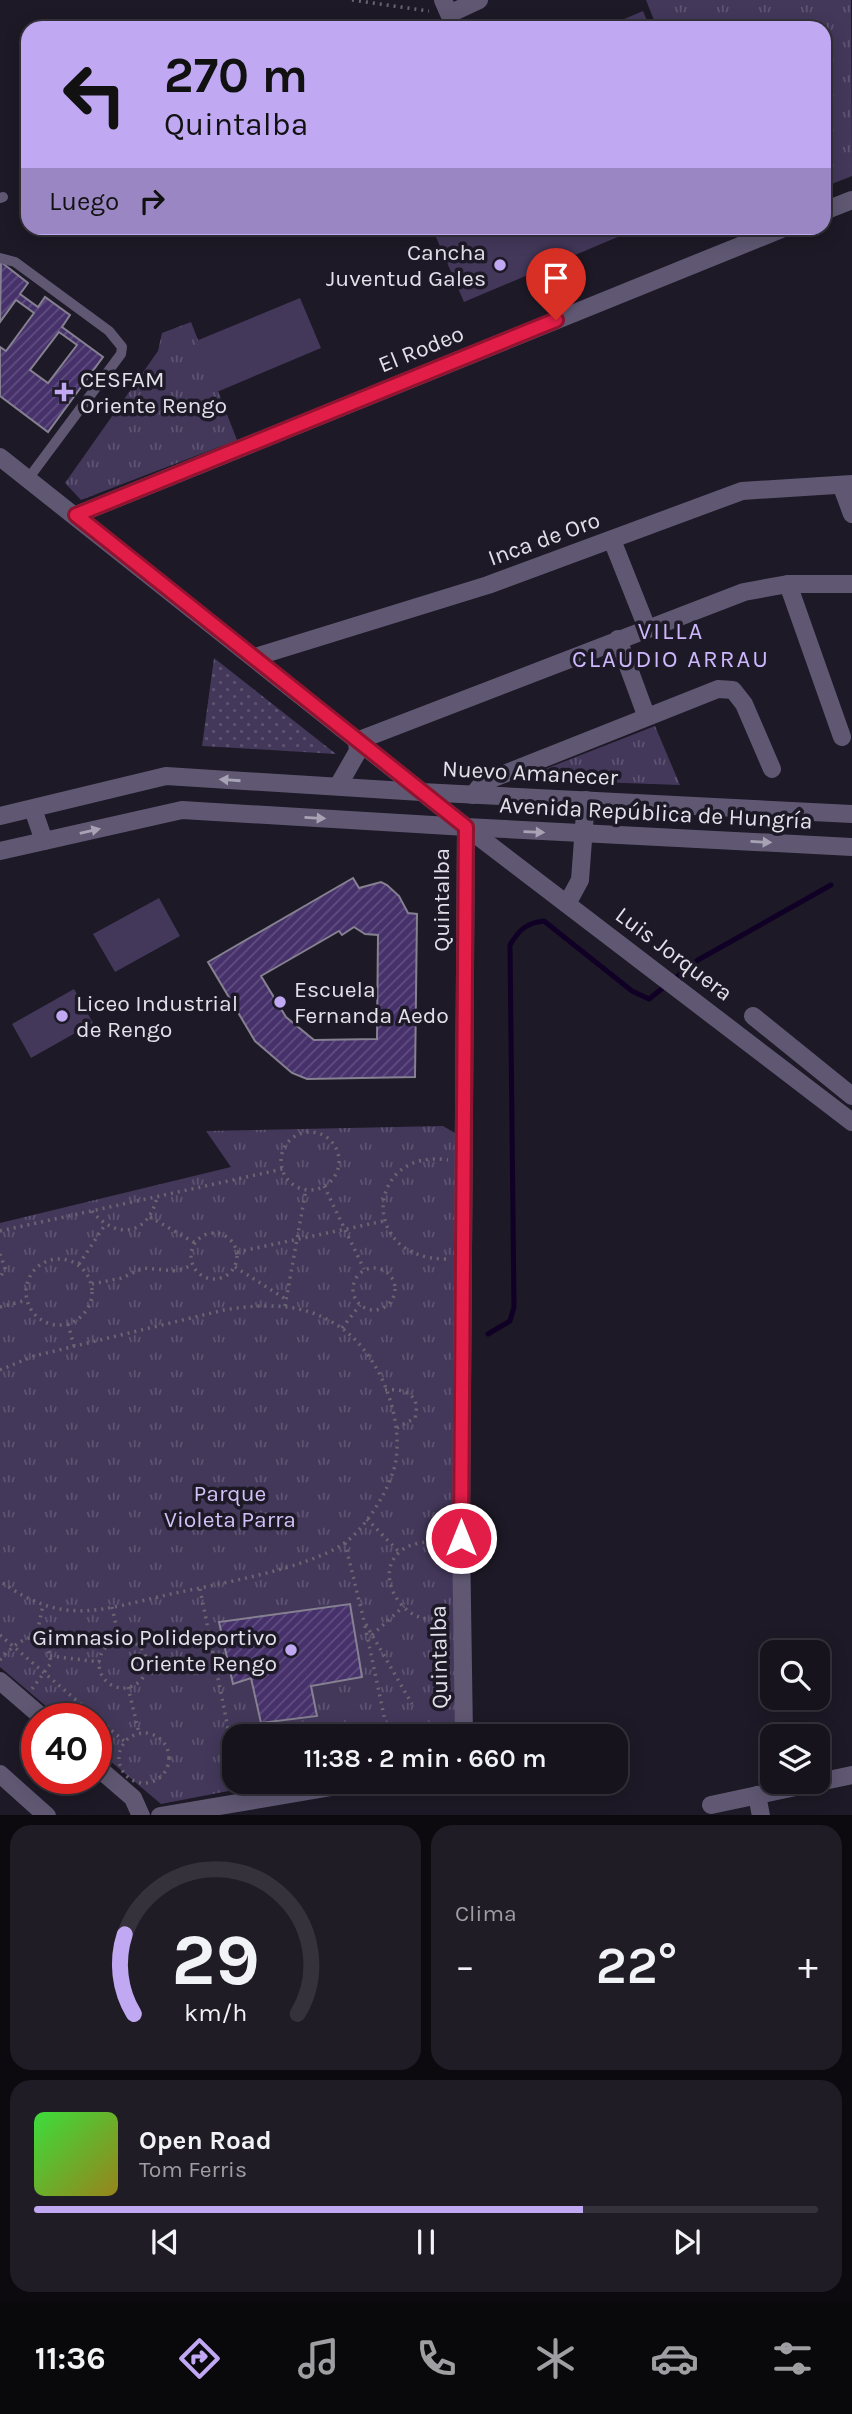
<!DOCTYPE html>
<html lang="es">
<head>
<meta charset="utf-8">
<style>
	:root { --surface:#16131c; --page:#1f1c25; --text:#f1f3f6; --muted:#9e9ea3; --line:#35323b; --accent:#c0a8f3 }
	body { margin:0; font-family:Karla,sans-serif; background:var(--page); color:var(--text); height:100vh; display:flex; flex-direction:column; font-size:26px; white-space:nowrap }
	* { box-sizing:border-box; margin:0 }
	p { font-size:23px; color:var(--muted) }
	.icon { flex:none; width:38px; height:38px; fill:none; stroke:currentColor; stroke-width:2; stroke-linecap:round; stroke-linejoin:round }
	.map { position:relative; height:1815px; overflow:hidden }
	.panel { display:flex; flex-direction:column; gap:10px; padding:10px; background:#0c0a0f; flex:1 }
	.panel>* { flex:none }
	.banner { position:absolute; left:21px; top:21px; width:810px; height:214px; border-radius:21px; box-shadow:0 4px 18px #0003,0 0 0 2px var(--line); background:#c0a8f3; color:#111; overflow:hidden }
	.controls { position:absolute; left:760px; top:1640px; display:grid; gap:14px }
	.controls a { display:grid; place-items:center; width:70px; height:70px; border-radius:14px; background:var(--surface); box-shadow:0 4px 18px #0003,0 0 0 2px var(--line); font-size:35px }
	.speed { position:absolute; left:21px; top:1703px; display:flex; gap:14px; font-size:35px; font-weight:700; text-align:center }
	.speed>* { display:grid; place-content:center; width:91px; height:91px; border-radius:50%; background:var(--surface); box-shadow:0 4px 18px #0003,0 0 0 2px var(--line); line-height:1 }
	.speed .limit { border:10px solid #d22; background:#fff; color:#111 }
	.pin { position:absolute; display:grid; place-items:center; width:60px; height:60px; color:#fff; margin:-72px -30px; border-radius:50% 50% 50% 0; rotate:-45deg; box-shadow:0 0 7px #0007 }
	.pin .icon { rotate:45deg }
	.me { position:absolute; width:77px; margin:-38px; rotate:0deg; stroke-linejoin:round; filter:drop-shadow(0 0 5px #0008) }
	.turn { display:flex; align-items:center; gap:24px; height:147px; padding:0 28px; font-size:32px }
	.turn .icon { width:91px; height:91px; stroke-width:2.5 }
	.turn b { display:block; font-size:49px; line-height:60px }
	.then { display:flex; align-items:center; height:66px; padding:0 28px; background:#0003; gap:14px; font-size:26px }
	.big { font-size:52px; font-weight:600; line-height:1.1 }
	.panel .tile { flex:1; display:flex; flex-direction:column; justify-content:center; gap:10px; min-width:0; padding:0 24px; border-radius:21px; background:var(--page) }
	.panel .dial { align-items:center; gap:0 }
	.dial svg { height:182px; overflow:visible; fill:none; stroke:var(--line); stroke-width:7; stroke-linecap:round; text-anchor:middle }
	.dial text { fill:var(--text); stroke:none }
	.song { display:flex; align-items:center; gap:21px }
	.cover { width:84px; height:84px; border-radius:10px; background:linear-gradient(135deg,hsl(120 70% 55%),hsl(50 70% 35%)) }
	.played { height:7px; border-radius:4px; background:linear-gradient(90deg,var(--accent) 70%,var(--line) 70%) }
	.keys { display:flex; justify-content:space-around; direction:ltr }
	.heat { display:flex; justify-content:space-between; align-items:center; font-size:38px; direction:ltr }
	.panel .tiles { flex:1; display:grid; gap:10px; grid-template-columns:1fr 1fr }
	.tile:last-child { grid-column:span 2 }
	.trip { position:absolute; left:222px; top:1724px; width:406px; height:70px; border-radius:21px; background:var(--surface); box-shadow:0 4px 18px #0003,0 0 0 2px var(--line); font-weight:600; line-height:70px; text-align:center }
	.menu { display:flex; height:112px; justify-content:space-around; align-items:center; background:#09080b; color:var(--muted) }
	.menu .icon { width:49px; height:49px }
	.menu .on { color:var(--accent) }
	.menu b { font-size:32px; color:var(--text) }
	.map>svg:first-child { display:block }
	.grass { fill:url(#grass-dots) }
	.park { fill:url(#park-tufts) }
	.pitch { fill:#43385a }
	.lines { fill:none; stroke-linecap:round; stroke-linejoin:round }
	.stream { stroke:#100025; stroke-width:5 }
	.building { fill:url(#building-hatch); stroke:#858191; stroke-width:2; fill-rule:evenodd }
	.path { stroke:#696571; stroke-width:3.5; stroke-dasharray:2 5; stroke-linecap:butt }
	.service { stroke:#605873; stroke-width:10 }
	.minor { stroke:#605873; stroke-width:18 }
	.tertiary { stroke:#605873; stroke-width:18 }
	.oneway { fill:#a8a3b4 }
	.route-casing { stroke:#92132f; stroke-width:18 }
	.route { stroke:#e11d48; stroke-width:12 }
	.poi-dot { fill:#c0a8f3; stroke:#1d1926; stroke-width:2.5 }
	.labels { text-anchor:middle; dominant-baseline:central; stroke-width:7; stroke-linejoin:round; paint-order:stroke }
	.poi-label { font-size:23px; fill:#e3e0e9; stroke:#1d1926; text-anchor:start }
	.street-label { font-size:23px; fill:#e3e0e9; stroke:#1d1926 }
	.park-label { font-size:23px; fill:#d1c1f7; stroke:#1d1926 }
	.neighbourhood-label { font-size:24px; letter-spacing:2px; fill:#cdb7fd; stroke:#1d1926 }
</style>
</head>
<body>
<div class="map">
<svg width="852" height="1816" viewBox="0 0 852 1816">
	<defs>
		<pattern id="grass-dots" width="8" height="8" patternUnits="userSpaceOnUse" patternTransform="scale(1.75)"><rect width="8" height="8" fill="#43385a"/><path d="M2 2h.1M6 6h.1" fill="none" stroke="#5e5472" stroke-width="1.8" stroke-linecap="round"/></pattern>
		<pattern id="park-tufts" width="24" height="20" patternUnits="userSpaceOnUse" patternTransform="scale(1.75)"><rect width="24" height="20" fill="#43385a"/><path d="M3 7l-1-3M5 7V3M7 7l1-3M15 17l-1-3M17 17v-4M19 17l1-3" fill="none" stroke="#5e5472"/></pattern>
		<pattern id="building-hatch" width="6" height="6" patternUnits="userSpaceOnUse" patternTransform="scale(1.75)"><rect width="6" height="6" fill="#46316b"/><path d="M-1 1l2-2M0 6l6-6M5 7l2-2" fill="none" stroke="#614f80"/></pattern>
	</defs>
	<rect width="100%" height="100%" fill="#1d1926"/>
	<polygon class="grass" points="214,658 336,754 202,746"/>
	<g class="park">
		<polygon points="646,0 851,0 852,176 824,187 824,28 657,28"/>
		<polygon points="191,322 237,440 81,500 65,483 158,351 162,333"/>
		<polygon points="655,726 680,785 540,780 535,773"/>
		<polygon points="443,1126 455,1133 462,1736 234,1736 234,1782 276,1782 161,1804 96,1749 96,1718 60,1718 0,1667 0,1223 231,1167 206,1131"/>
	</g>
	<g class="pitch">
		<polygon points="643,11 650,28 603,28"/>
		<polygon points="432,228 639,228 464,302"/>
		<polygon points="300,298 321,348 217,392 196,341"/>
		<polygon points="159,898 180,936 115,972 93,934"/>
		<polygon points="74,989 93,1023 31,1058 12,1024"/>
	</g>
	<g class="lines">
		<path class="stream" d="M 488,1334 L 510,1321 L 514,1307 L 510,945 C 519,930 526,923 544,921 L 632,991 L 649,999 L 698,960 L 831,885"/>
	</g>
	<g class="building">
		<path d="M 1,262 L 28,283 L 20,294 L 38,307 L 45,297 L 70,315 L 62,327 L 103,357 L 48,432 L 0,396 L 0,347 L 6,351 L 34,313 L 16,300 L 0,322 ZM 59,332 L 77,345 L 48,383 L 30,370 Z"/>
		<path d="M 353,878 L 359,888 L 381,882 L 387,885 L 399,896 L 408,913 L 417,914 L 415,1077 L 307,1079 L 292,1073 L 255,1041 L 208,962 ZM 354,927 L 365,934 L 378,935 L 377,1039 L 314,1040 L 286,1017 L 261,976 L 339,931 L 342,935 Z"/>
		<polygon points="350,1604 362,1677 311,1686 317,1716 261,1723 251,1678 233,1684 219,1622"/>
	</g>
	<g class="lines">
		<g class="path">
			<polyline points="352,0 429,11"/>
			<circle cx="310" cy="1161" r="29"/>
			<polyline points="324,1186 364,1269"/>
			<path d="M 92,1211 C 116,1240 148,1236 157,1197"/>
			<polyline points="150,1217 195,1243"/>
			<polyline points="0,1231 283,1169"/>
			<circle cx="214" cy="1256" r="23"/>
			<polyline points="237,1252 384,1221"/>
			<polyline points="0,1254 5,1268 0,1278"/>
			<circle cx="59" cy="1292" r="33"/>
			<path d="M 446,1259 C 357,1259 367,1147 448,1160"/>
			<polyline points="79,1264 105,1225"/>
			<polyline points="235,1267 287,1300"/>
			<circle cx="374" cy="1289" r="21"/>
			<polyline points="92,1284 122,1278 143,1268 177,1271 193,1265"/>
			<polyline points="285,1306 306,1189"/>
			<polyline points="0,1307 27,1300"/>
			<polyline points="68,1324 74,1346"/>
			<polyline points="342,1328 360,1305"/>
			<path d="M 0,1370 L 34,1356 L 224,1310 C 261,1304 298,1302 332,1322 C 376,1346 403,1411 396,1460 C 392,1486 366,1529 343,1544 C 306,1569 217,1584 171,1594 C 99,1610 64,1627 0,1581"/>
			<path d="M 385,1390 C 406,1388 421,1395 415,1418 L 395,1429"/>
			<polyline points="367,1519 399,1552"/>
			<path d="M 445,1540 C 430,1542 415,1541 402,1550 C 376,1569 394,1608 419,1617 C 427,1620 438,1618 447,1618"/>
			<polyline points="345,1543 364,1621 412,1704"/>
			<polyline points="200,1589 234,1758"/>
			<polyline points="112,1607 119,1639"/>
			<polyline points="0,1635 124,1741"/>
			<polyline points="372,1635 404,1606"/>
			<polyline points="36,1638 43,1605"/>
			<circle cx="123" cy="1664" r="24"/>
			<polyline points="50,1656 100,1662"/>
			<path d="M 0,1660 C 18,1639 45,1621 51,1663 L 32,1689"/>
			<polyline points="128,1687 139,1733"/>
			<circle cx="144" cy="1758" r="25"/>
			<polyline points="357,1736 384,1731 386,1725 365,1626"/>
		</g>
		<g class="service">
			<polyline points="0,198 3,197"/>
			<polyline points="0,258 15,262 109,331 122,347 121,354 28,479"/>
		</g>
		<g class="minor">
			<polyline points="443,0 449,14 479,0"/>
			<polyline points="824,211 852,200"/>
			<polyline points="842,487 852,514"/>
			<polyline points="76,515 784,228"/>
			<polyline points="612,540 647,628"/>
			<polyline points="788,584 842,737"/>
			<polyline points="618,639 646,715"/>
			<polyline points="255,657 488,585 742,491 852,484"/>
			<polyline points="357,741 744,592 788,584 852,584"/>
			<polyline points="421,792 852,814"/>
			<polyline points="473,795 482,784 494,778 718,689 733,690 744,704 772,769"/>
			<polyline points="466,827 852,1122"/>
			<polyline points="466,827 852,847"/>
			<polyline points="567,904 580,880 586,800"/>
			<polyline points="753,1016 852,1096"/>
			<polyline points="0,1681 43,1718"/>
			<polyline points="96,1766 133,1798 141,1816"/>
			<polyline points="0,1774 47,1816"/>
			<polyline points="757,1795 761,1816"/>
			<polyline points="711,1805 852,1775"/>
		</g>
		<g class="tertiary">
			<polyline points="0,457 466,827"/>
			<polyline points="338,786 358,751 357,741"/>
			<polyline points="33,809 44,841"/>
			<polyline points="0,816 166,776 421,792"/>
			<polyline points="0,851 182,810 466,827"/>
			<polyline points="464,1736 461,1538 466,827"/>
			<polyline points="160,1816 361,1782"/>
		</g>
	</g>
	<defs><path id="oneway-solid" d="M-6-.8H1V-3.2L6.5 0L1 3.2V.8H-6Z" transform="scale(1.75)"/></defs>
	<g class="oneway">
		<use href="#oneway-solid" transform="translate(230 780) rotate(-176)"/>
		<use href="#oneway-solid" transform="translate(315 818) rotate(3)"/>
		<use href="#oneway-solid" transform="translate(90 831) rotate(-13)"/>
		<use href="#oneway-solid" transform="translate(534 832) rotate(2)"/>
		<use href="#oneway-solid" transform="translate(761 842) rotate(3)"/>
	</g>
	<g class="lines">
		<defs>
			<polyline id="route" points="461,1538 466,827 76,515 556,320"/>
		</defs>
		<use href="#route" class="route-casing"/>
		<use href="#route" class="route"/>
	</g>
	<g class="poi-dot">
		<circle cx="500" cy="265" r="7"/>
		<path d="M60.5 381.5h7v7h7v7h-7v7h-7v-7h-7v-7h7z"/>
		<circle cx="280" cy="1002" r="7"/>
		<circle cx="62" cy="1016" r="7"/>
		<circle cx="291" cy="1650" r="7"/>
	</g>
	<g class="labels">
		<g class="poi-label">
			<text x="486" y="252" text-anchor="end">Cancha<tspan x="486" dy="26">Juventud Gales</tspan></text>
			<text x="80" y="379">CESFAM<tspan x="80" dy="26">Oriente Rengo</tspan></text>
			<text x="294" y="989">Escuela<tspan x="294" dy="26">Fernanda Aedo</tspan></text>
			<text x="76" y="1003">Liceo Industrial<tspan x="76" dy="26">de Rengo</tspan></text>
			<text x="277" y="1637" text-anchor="end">Gimnasio Polideportivo<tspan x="277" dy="26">Oriente Rengo</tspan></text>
		</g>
		<g class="street-label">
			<text transform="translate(421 349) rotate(-22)">El Rodeo</text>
			<text transform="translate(544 539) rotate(-20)">Inca de Oro</text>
			<text transform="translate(530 773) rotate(3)">Nuevo Amanecer</text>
			<text transform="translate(656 813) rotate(3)">Avenida República de Hungría</text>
			<text transform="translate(441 900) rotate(-90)">Quintalba</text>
			<text transform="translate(674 954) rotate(37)">Luis Jorquera</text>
			<text transform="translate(439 1657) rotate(-91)">Quintalba</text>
		</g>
		<g class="park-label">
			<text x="230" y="1493">Parque<tspan x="230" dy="26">Violeta Parra</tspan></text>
		</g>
		<g class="neighbourhood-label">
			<text x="671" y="631">VILLA<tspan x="671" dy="28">CLAUDIO ARRAU</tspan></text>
		</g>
	</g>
</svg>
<div class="controls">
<a><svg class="icon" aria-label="search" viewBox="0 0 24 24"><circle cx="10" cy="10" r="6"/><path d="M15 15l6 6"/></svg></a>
<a><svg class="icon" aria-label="layers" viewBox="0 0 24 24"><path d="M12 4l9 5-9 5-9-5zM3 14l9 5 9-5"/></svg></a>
</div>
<div class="speed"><div class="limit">40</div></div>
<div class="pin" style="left:556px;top:320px;background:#d93025"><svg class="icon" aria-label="arrive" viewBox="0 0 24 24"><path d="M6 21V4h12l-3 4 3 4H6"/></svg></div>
<svg class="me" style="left:461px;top:1538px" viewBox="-20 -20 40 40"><circle r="17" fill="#e11d48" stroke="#fff" stroke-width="3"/><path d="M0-11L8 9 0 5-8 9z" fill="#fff"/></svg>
<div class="trip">11:38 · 2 min · 660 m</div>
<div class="banner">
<div class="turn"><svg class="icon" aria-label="left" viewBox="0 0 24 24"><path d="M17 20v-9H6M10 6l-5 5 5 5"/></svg><div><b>270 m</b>Quintalba</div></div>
<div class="then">Luego<svg class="icon" aria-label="right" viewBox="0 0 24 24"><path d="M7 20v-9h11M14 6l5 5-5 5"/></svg></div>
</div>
</div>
<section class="panel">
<div class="tiles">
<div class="tile dial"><svg viewBox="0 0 100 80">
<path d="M14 69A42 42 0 1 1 86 69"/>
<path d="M14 69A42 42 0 0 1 10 34" stroke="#c0a8f3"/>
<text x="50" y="56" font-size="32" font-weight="700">29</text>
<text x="50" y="72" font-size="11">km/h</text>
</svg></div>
<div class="tile"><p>Clima</p>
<div class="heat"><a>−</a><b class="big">22°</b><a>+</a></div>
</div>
<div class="tile">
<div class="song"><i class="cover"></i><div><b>Open Road</b><p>Tom Ferris</p></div></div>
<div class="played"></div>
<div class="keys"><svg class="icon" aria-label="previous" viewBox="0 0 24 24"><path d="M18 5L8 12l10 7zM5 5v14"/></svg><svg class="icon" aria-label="pause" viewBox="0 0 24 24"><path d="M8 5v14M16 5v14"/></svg><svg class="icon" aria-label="next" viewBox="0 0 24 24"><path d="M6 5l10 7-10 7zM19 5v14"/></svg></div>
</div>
</div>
</section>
<nav class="menu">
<b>11:36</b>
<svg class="icon on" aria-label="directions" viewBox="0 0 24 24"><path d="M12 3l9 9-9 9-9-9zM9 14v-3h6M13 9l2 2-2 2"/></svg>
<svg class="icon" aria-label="music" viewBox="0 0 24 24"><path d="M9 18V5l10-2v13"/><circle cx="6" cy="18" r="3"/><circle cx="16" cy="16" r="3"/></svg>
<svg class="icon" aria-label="phone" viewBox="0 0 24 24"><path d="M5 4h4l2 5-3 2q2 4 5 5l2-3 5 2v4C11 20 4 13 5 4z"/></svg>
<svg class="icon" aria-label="climate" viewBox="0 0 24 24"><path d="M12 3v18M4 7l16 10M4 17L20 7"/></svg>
<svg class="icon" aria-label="car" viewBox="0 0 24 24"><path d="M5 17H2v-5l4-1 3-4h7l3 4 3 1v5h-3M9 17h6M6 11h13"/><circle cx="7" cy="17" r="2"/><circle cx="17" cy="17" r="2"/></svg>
<svg class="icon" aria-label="filters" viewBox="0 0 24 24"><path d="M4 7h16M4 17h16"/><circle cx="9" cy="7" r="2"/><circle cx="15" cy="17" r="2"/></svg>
</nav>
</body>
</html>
